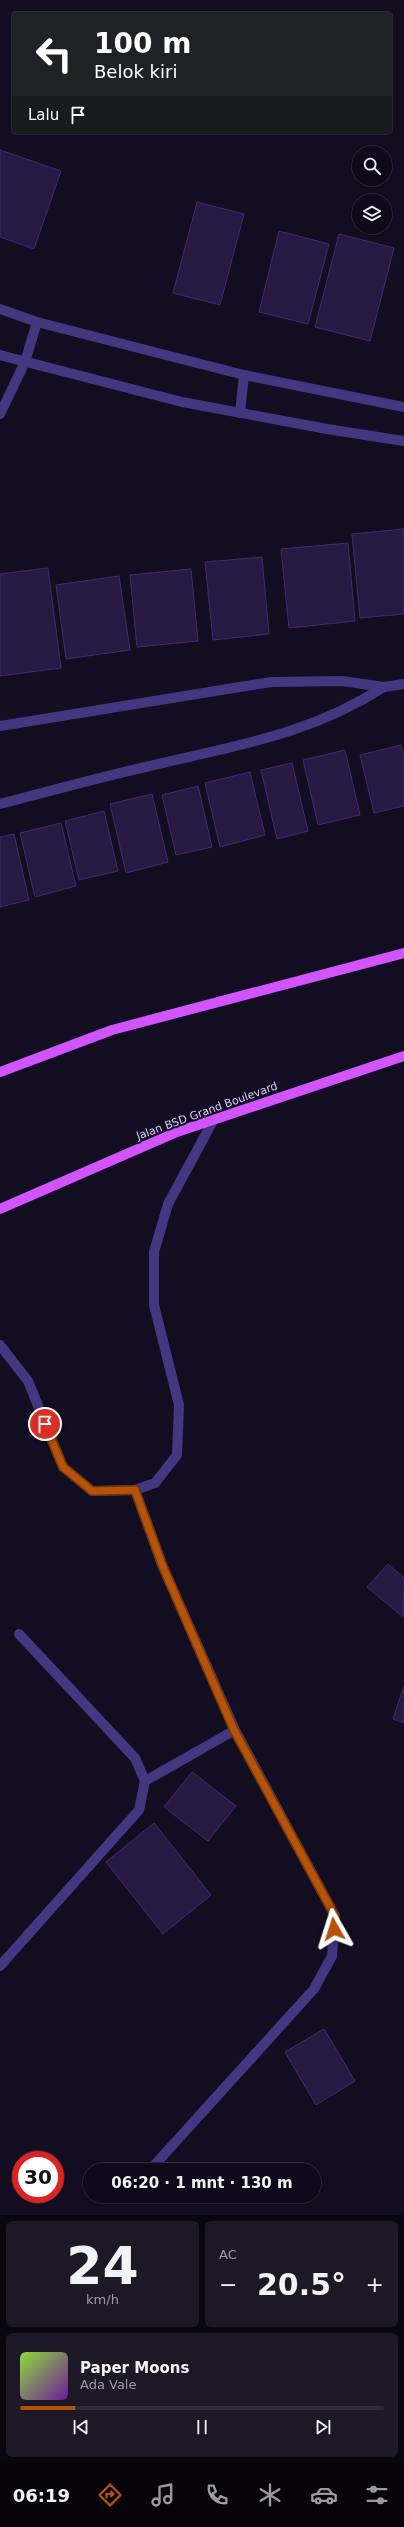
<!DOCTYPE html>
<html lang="id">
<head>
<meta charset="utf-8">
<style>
	:root { --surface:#0e0a19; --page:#1c1826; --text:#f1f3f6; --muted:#9b9aa2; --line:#2e2b38; --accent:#b45309 }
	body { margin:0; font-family:"DejaVu Sans",sans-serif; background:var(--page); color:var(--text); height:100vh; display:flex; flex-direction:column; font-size:15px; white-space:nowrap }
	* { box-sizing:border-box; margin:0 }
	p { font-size:13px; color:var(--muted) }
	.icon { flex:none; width:22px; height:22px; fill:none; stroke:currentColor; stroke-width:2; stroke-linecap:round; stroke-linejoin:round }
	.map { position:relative; height:2215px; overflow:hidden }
	.details { display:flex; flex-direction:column; gap:6px; padding:6px; background:#08060e; flex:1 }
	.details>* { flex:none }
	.top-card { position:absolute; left:12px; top:12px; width:380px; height:122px; border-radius:4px; box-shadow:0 1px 3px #0004,0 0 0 1px var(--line); background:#202124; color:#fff; overflow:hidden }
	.buttons { position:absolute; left:352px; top:146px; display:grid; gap:8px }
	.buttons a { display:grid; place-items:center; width:40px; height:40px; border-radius:50%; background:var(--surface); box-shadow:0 1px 3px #0004,0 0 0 1px var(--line); font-size:20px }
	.speed { position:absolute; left:12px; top:2151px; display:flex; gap:8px; font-size:20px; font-weight:700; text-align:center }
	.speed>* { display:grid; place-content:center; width:52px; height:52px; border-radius:50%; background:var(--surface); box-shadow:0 1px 3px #0004,0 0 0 1px var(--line); line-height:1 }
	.speed .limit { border:6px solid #d22; background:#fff; color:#111 }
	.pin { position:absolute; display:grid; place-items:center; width:34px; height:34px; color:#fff; margin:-17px; border:2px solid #fff; border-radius:50%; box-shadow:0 1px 4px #0007 }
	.me { position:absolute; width:44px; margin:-22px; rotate:354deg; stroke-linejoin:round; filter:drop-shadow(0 0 3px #0008) }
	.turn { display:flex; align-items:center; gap:14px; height:84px; padding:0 16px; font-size:18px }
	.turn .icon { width:52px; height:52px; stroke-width:2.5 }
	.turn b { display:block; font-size:28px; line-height:34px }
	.then { display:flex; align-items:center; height:38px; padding:0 16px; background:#0003; gap:8px; font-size:15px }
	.big { font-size:30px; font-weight:700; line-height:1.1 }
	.details .tile { flex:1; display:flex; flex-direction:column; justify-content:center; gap:6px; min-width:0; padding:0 14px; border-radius:6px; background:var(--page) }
	.details .dial { align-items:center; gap:0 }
	.dial b { font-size:52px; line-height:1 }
	.song { display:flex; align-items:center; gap:12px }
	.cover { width:48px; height:48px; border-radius:6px; background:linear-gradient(135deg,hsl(90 70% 55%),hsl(280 70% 35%)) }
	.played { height:4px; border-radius:2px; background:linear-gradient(90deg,var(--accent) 15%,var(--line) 15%) }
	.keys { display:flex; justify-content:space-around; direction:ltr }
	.heat { display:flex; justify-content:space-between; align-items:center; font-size:22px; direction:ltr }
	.details .tiles { flex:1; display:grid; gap:6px; grid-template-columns:1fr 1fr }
	.tile:last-child { grid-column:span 2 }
	.trip { position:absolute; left:83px; top:2163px; width:238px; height:40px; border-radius:20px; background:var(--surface); box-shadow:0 1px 3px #0004,0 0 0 1px var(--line); font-weight:700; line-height:40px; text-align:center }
	.menu { display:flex; height:64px; justify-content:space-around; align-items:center; background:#06040a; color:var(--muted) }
	.menu .icon { width:28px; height:28px }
	.menu .on { color:var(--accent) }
	.menu b { font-size:18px; color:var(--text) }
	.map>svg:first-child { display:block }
	.building { fill:#261942; stroke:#402b6e }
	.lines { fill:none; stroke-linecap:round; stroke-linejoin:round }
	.minor { stroke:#433780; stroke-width:10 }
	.major { stroke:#d254ff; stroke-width:10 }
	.route-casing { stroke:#753606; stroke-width:10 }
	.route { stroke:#b45309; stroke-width:7 }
	.labels { text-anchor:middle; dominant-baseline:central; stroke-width:4; stroke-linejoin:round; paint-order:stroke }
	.street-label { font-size:11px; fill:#d8cdff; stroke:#130d21 }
</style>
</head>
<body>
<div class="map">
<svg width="404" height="2215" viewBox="0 0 404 2215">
	<rect width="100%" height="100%" fill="#130d21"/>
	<g class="building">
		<polygon points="0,150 61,171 34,249 0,237"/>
		<polygon points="197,202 244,214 220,305 173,293"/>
		<polygon points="279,231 329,244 308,324 259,312"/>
		<polygon points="339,234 394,248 370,341 315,327"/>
		<polygon points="404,529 404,614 360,618 352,534"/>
		<polygon points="348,543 355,621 289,628 281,549"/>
		<polygon points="262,557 269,634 213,640 205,562"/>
		<polygon points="48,568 61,668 0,676 0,574"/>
		<polygon points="191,569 198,641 137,647 130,575"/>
		<polygon points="119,576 130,650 66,659 56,585"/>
		<polygon points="401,745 404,758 404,806 374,813 360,755"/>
		<polygon points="345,750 360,815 318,825 303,760"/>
		<polygon points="292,763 308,831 277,839 261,770"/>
		<polygon points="250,772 265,835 220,847 205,783"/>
		<polygon points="198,786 212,847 176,855 162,795"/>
		<polygon points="152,794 168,862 126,873 110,804"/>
		<polygon points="104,811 118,871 79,880 65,821"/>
		<polygon points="61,823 76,886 35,897 20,833"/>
		<polygon points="14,834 29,900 0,907 0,837"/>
		<polygon points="388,1564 404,1578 403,1617 367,1587"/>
		<polygon points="404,1686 404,1723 393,1719"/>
		<polygon points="192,1772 236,1806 208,1841 164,1807"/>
		<polygon points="154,1823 211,1895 163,1934 106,1862"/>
		<polygon points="324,2029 355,2081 316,2105 285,2052"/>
	</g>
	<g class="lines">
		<g class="minor">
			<polyline points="0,309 37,322 244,375 404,407"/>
			<polyline points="0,355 182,402 327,429 404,441"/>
			<polyline points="240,413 244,375"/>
			<polyline points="0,414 25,362 37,322"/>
			<polyline points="0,726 271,682 342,681 384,687 404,684"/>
			<path d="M 0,804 C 50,791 100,777 150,766 C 236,745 307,736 384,687"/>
			<polyline points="0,1345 28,1381 63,1467 92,1491 135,1490 155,1483 177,1455 179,1405 154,1305 154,1252 168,1204 214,1119"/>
			<polyline points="135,1490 163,1567 235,1730 335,1916 332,1956 314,1989 150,2170"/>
			<polyline points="145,1781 235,1730"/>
			<polyline points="0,1966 139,1810 145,1781 135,1758 19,1634"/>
		</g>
		<g class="major">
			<polyline points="0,1072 112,1030 404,953"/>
			<polyline points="0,1209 177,1132 404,1056"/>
		</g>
	</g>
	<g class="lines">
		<defs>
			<polyline id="route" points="45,1424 63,1467 92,1491 135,1490 163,1567 234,1730 335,1916 334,1929"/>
		</defs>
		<use href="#route" class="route-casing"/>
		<use href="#route" class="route"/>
	</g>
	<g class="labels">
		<g class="street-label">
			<text transform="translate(207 1111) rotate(-20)">Jalan BSD Grand Boulevard</text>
		</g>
	</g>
</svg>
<div class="buttons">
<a><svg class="icon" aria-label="search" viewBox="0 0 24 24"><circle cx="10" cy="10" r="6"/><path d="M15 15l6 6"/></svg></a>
<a><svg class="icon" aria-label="layers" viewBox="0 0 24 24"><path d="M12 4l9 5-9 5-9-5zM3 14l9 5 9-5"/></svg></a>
</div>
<div class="speed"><div class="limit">30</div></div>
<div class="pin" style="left:45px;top:1424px;background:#d93025"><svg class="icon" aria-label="arrive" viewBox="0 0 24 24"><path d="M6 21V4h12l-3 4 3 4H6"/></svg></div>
<svg class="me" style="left:334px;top:1929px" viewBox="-20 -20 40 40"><path d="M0-17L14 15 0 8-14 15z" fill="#b45309" stroke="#fff" stroke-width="4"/></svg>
<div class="trip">06:20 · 1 mnt · 130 m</div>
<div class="top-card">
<div class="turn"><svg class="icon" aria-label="left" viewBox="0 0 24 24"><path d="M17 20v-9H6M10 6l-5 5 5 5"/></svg><div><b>100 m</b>Belok kiri</div></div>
<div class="then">Lalu<svg class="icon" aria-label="arrive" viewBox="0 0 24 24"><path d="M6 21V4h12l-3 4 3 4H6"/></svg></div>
</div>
</div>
<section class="details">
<div class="tiles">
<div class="tile dial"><b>24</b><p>km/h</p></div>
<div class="tile"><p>AC</p>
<div class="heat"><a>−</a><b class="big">20.5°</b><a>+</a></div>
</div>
<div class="tile">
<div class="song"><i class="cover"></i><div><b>Paper Moons</b><p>Ada Vale</p></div></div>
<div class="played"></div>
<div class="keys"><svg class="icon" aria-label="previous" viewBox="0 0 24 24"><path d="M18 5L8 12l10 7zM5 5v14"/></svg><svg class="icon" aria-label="pause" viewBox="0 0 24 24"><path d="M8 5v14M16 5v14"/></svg><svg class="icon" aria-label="next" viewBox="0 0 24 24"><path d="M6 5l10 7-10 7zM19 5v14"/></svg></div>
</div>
</div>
</section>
<nav class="menu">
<b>06:19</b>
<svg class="icon on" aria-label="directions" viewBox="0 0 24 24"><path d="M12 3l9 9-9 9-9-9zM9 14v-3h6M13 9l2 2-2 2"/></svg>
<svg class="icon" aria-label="music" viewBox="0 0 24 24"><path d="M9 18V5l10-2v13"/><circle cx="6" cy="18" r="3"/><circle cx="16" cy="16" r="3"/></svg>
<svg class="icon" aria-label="phone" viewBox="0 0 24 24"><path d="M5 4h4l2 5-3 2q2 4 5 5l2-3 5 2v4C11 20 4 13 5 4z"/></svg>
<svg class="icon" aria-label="climate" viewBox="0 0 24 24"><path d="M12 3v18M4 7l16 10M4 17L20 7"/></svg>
<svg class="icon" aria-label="car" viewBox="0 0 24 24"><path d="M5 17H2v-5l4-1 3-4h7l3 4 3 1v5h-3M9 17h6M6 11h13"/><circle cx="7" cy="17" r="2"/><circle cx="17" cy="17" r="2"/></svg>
<svg class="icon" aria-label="filters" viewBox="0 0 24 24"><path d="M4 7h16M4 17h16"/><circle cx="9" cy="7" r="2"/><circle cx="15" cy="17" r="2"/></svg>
</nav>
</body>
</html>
